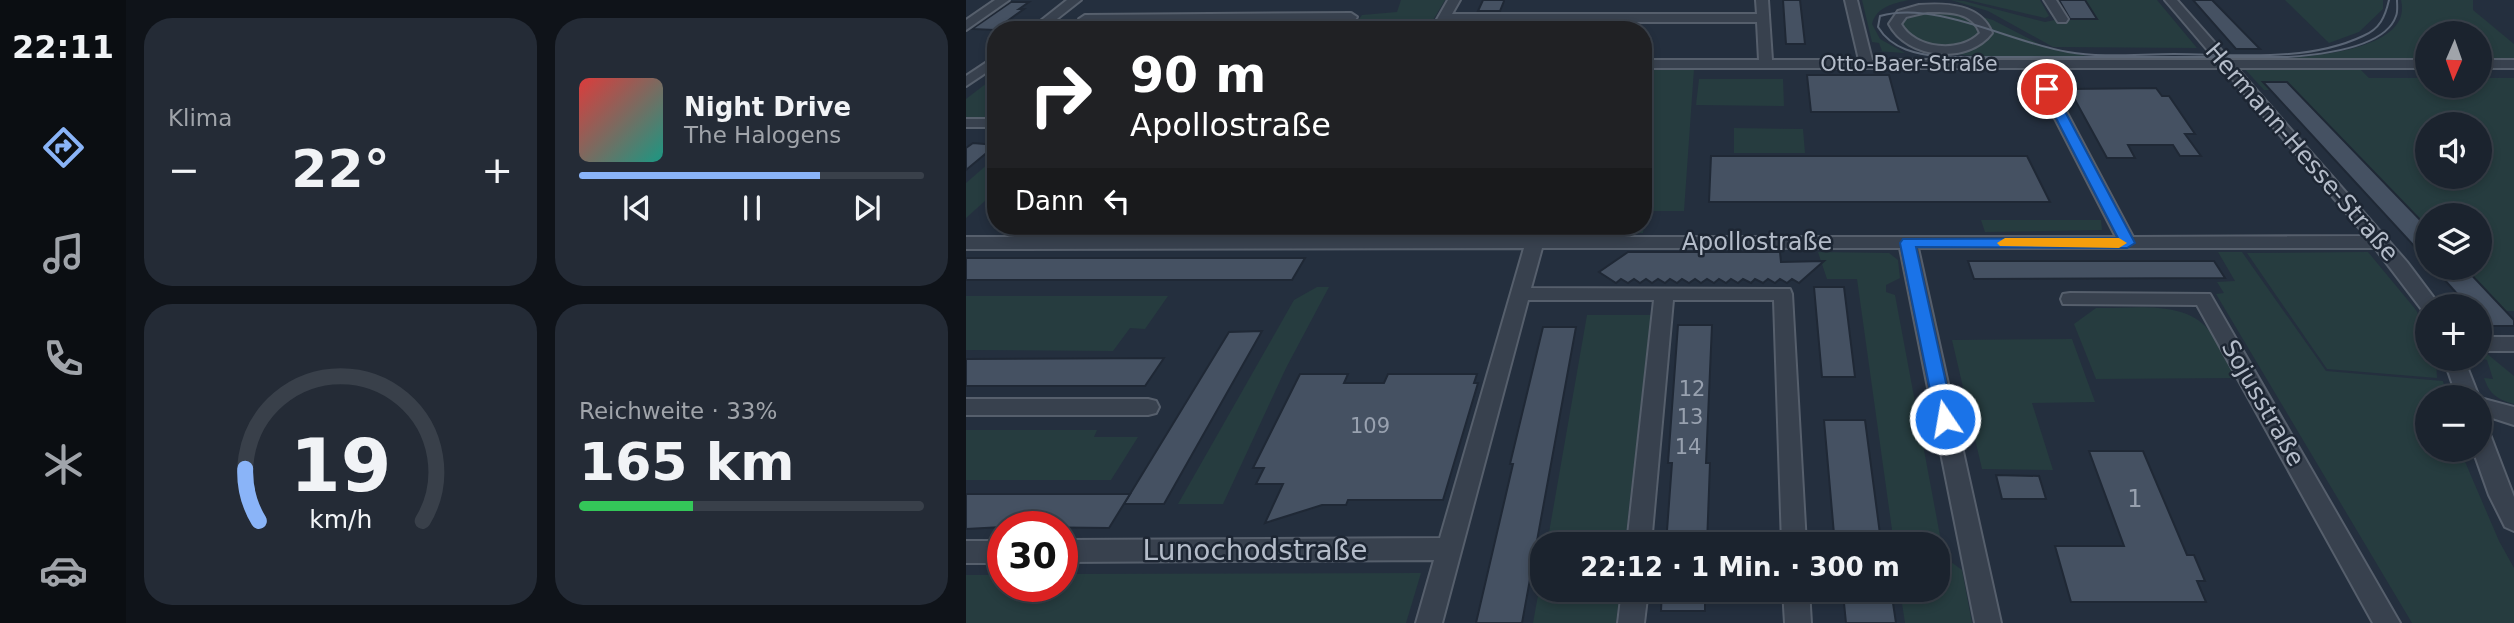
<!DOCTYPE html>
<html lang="de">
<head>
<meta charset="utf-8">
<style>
	:root { --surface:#1b232e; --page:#242b36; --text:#f1f3f6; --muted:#a0a4aa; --line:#39404a; --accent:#8ab4f8 }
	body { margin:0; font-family:"DejaVu Sans",sans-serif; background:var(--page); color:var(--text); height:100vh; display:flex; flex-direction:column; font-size:26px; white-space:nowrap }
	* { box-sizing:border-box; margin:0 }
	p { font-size:23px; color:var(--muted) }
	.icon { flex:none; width:38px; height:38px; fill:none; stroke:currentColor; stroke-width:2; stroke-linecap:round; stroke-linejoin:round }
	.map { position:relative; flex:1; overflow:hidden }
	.drawer { display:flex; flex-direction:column; gap:18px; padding:18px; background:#0f1319; width:840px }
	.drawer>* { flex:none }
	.guide { position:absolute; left:21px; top:21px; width:665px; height:214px; border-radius:28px; box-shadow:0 4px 10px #0003,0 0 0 2px var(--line); background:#202124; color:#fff; overflow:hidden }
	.needle { width:46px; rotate:182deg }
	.controls { position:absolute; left:1449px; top:21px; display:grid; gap:14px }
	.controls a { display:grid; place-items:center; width:77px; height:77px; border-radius:50%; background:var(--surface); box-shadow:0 4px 10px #0003,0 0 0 2px var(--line); font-size:35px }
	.speed { position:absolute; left:21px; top:511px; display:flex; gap:14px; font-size:35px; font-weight:700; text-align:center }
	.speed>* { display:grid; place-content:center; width:91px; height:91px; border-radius:50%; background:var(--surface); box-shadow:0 4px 10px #0003,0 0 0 2px var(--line); line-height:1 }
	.speed .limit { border:10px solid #d22; background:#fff; color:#111 }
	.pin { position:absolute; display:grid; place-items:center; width:60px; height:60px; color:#fff; margin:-30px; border:4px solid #fff; border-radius:50%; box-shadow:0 2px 7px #0007 }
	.me { position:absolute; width:77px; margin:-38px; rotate:348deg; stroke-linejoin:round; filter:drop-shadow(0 0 5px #0008) }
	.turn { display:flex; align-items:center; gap:24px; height:147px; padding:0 28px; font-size:32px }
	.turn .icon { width:91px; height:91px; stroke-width:2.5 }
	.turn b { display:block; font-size:49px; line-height:60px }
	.then { display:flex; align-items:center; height:66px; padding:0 28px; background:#0003; gap:14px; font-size:26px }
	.big { font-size:52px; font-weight:700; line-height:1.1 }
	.drawer .tile { flex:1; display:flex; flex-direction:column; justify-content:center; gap:10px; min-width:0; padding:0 24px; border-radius:28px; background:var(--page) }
	.drawer .dial { align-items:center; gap:0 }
	.dial svg { height:182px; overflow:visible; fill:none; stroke:var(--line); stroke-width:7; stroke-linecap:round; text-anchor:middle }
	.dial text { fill:var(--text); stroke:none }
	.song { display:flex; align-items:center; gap:21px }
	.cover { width:84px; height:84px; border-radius:10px; background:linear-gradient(135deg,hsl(0 70% 55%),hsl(170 70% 35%)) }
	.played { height:7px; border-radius:4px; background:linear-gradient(90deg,var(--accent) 70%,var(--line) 70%) }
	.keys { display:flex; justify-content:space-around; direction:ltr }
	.heat { display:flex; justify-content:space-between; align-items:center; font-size:38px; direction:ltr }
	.charge { height:10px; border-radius:5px; background:linear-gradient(90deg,#34c759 33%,var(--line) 0) }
	.drawer .tiles { flex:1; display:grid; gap:18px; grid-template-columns:repeat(2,1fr) }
	.trip { position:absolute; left:564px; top:532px; width:420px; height:70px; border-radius:28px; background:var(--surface); box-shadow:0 4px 10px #0003,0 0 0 2px var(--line); font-weight:700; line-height:70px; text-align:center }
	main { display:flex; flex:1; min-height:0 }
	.menu { display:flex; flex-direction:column; width:126px; justify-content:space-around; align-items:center; background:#0b0e12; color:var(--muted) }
	.menu .icon { width:49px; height:49px }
	.menu .on { color:var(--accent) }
	.menu b { font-size:32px; color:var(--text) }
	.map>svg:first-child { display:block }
	.green { fill:#263c3f; fill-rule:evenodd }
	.building { fill:#455162; stroke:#1f2835; stroke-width:2 }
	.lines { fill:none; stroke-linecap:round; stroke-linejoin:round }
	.minor-casing { stroke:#565f6c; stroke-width:4 }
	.minor { fill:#38414e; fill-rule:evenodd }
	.tram { stroke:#5a6575; stroke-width:2 }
	.route { fill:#1a73e8; stroke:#114b97; stroke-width:2 }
	.slow { fill:#f59e0b }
	.labels { text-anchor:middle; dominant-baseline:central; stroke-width:5; stroke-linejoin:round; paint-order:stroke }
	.far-street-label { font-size:21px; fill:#b4bcc9; stroke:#1d2633 }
	.number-label { font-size:21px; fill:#98a1af }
	.street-label { font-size:24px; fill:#b4bcc9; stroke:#1d2633 }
	.near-number-label { font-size:24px; fill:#98a1af }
	.near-street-label { font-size:28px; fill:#b4bcc9; stroke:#1d2633 }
</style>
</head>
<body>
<main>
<nav class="menu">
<b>22:11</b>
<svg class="icon on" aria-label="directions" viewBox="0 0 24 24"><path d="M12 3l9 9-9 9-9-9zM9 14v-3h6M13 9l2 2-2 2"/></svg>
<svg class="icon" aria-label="music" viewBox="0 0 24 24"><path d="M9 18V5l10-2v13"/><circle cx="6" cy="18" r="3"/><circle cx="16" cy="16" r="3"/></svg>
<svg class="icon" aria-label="phone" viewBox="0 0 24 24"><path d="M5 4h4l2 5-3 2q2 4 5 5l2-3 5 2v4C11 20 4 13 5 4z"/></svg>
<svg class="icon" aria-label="climate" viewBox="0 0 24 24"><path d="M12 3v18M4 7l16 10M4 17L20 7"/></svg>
<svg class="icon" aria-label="car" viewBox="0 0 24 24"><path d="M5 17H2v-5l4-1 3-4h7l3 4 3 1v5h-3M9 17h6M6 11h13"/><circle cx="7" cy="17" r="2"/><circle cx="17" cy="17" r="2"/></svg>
</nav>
<section class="drawer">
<div class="tiles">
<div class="tile"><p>Klima</p>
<div class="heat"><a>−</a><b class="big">22°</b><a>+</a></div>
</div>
<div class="tile">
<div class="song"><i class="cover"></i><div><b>Night Drive</b><p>The Halogens</p></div></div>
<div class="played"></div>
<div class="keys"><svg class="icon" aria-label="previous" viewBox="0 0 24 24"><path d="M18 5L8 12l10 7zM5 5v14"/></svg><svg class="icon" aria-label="pause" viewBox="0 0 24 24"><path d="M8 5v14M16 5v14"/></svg><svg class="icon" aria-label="next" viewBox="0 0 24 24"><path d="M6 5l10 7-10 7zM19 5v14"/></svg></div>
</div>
<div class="tile dial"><svg viewBox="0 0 100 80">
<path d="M14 69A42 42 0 1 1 86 69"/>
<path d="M14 69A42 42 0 0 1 8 46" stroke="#8ab4f8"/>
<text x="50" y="56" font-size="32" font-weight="700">19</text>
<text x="50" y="72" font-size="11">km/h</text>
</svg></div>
<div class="tile"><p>Reichweite · 33%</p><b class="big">165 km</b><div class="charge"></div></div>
</div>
</section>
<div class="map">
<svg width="1548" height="623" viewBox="0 0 1548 623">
	<rect width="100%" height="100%" fill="#242f3e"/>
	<g class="green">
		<polygon points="435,0 479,0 461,30 385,30 396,15 431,12"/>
		<path d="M 896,0 L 943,0 C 928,3 910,7 906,24 L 914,39 L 939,53 L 909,51 L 916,51 L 913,43 L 906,42 Z"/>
		<polygon points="985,0 998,1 1079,22 1098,18 1087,0 1191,0 1231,48 1087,47 1022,11"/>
		<polygon points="1002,0 1074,0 1083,16 1079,18"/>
		<polygon points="1319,0 1417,0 1417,9 1393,32 1363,43"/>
		<path d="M 1435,0 L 1507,0 L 1507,10 L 1548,44 L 1548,62 L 1514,62 L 1514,33 L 1461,33 L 1461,62 L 1333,62 L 1324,58 C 1354,55 1447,48 1435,0 Z"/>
		<path d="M 986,8 L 1027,20 L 1083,49 L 1122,56 C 1080,56 947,66 924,28 L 926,18 L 936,11 Z"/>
		<path d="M 1277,67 L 1393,68 L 1403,78 L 1461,78 L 1461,86 L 1514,86 L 1514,78 L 1548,78 L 1548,311 L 1540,311 L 1499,268 L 1514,268 L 1514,215 L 1461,215 L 1461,227 L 1321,82 L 1298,82 L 1305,90 L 1298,90 ZM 1461,124 L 1514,124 L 1514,177 L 1461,177 Z"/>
		<path d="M 728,69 L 718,211 L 680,211 L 677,233 C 657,233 608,238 593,226 L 677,226 L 677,70 Z"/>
		<polygon points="30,76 30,117 0,117 0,99"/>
		<polygon points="733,79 817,79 818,106 730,105"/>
		<polygon points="768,128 837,129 839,153 768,153"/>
		<polygon points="30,157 30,191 0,218 0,183"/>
		<polygon points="1015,220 1135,220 1136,230 1019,232"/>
		<polygon points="247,226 343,226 338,234 242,232"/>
		<polygon points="852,252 923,253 932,260 934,278 920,285 920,292 929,295 978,557 996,570 1006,623 939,623 934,590 971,590 971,544 928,544 891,279 861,279"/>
		<polygon points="1252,252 1276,252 1360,371 1477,381 1481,397 1461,397 1461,450 1494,450 1533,541 1548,568 1548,623 1446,623 1250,294 1258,293 1251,282 1269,281"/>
		<polygon points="1402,252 1450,310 1461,332 1461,359 1470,359 1471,378 1361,369 1281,253"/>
		<polygon points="351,287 363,287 320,368 257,504 212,504 328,300"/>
		<polygon points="0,296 202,296 179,329 164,328 147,351 0,350"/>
		<path d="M 1130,308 C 1164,309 1213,300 1239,326 C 1252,339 1260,362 1269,378 L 1130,379 L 1108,324 Z"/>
		<polygon points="621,315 685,315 659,544 581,544"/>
		<polygon points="1106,339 1129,402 1066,403 1087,470 1016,469 986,340"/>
		<path d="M 1514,348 L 1548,376 L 1548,404 C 1531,399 1524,395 1518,378 L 1527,379 L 1521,360 L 1514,358 Z"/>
		<polygon points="0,430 131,430 128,437 172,437 145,480 0,480"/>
		<polygon points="455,573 440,623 0,623 0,575 37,575 37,586 96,586 96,574"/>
		<polygon points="576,573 576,590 654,590 650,623 567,623"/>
	</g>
	<g class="building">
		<polygon points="517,0 538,0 538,1 534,11 512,11"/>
		<polygon points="817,0 834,0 839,44 820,44"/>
		<polygon points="1093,0 1119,0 1131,19 1104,19"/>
		<polygon points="1227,0 1246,0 1294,49 1270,49"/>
		<polygon points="45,2 63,2 53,9 58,9 29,30 6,29"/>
		<polygon points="841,75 923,75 933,112 845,112"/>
		<polygon points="1297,82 1321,82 1461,227 1461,260"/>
		<polygon points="1190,88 1196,96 1203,96 1229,134 1219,134 1235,156 1214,156 1207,145 1162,145 1169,158 1141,158 1103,89"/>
		<polygon points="7,143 30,145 0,170 0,148"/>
		<polygon points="745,156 1061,156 1084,202 743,202"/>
		<polygon points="662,252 814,252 815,262 858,261 833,283 826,279 821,283 814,279 809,283 802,279 797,283 789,279 785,283 777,279 772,283 765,279 760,283 753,279 748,283 741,279 735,283 729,279 723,283 716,279 711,283 704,279 699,283 692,279 686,283 680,279 674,283 668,279 662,283 655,279 650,283 633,272"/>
		<polygon points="0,258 339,258 326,280 0,280"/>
		<polygon points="1002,261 1248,261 1259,278 1008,279"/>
		<polygon points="1468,268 1499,268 1548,320 1548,326 1519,326 1514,320 1514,306 1502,306"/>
		<polygon points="848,287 878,287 889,377 856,377"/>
		<polygon points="712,325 746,325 740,463 744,463 741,544 700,544 706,463 702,463"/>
		<polygon points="577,327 610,327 556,623 510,623 547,464 544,464"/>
		<polygon points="296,331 198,504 158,504 263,332"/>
		<polygon points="198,358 179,386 0,386 0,359"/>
		<polygon points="334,374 382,374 378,383 418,383 422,374 511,374 508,383 512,383 477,500 382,500 380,505 356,505 299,523 317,484 290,484 298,468 287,468"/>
		<polygon points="858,420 899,420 914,534 868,534"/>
		<polygon points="1123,451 1177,451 1221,555 1228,555 1239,581 1231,581 1240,602 1105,602 1089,546 1158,546"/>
		<polygon points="1030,475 1073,476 1080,499 1036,499"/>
		<polygon points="0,494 164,494 143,528 37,527 0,529"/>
		<polygon points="696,590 739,590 739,611 695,611"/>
		<polygon points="878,603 927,603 930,623 880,623"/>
	</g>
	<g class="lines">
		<defs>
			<g id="minor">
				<polygon points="29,0 43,0 0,30 0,20"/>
				<polygon points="101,0 115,0 77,30 63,30"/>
				<path d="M 482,0 L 494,0 L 486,14 L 791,14 L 790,0 L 802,0 L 806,60 L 893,60 L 879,0 L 891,0 L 906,60 L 1250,60 L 1199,0 L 1211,0 L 1264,60 L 1461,60 L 1461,68 L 1271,68 L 1441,262 L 1474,306 L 1461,306 L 1461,312 L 1457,311 L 1409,248 L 952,248 L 1035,623 L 1009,623 L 934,248 L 576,248 L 565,288 L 824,289 L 826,294 L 840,544 L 816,544 L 808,300 L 707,300 L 685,544 L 661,544 L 688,300 L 562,300 L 476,623 L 450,623 L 468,560 L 96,562 L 96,540 L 474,538 L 558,248 L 0,249 L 0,237 L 480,237 L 482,232 L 438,232 L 432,231 L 430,226 L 501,226 L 498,237 L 561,237 L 565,226 L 581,226 L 579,237 L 1150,237 L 1063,68 L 677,68 L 677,60 L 793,60 L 791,22 L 482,22 L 477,30 L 465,30 ZM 1077,68 L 1257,68 L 1400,236 L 1167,237 Z"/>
				<polygon points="1078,0 1090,0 1102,19 1100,22 1092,22"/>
				<path d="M 953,5 C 980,3 1015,4 1026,33 C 1002,65 941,59 923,24 L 932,11 ZM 961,12 C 981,12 1006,11 1014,33 C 994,54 949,49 935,24 L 940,17 Z"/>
				<polygon points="385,13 391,17 382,30 369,30 376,21 119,23 113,19 119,15"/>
				<polygon points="30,56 30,66 0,86 0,76"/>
				<rect x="1514" y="60" width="34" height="8"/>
				<rect x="0" y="119" width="30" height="8"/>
				<polygon points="1104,293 1244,294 1434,623 1407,623 1231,305 1097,304 1095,299 1097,294"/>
				<rect x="1514" y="337" width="34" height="14"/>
				<polygon points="1478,359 1498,359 1513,397 1491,397"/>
				<polygon points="1514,398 1548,407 1548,425 1514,414"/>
				<polygon points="0,399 182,399 190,401 193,407 190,413 182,415 0,415"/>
				<polygon points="1514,428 1522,431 1525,437 1548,497 1548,531 1539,527 1523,495 1507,450 1514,450"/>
				<rect x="0" y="541" width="37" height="22"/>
				<polygon points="656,590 682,590 678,623 652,623"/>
				<polygon points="817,590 843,590 845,623 819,623"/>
			</g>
		</defs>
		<use href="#minor" class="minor-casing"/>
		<use href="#minor" class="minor"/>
		<path class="tram" d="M 1423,0 C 1419,17 1414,29 1397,36 C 1340,63 1268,54 1208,54 C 1173,54 1136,58 1102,52 C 1046,43 970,0 914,16 L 912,27 C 926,50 951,54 976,57 L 1322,57 C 1351,55 1419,49 1430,16 C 1432,12 1431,5 1431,0"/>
	</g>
	<polygon class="route" points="1077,87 1087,89 1169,243 1161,248 950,247 988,419 985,424 972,424 970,419 934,243 937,239 1152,238 1075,89"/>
	<polygon class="slow" points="1039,238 1153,238 1161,243 1153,248 1034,246 1031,243"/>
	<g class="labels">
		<g class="far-street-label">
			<text x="943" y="64">Otto-Baer-Straße</text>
		</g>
		<g class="number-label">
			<text x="726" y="389">12</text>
			<text x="724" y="417">13</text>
			<text x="404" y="426">109</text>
			<text x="722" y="447">14</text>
		</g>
		<g class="street-label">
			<text transform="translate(1336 152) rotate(49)">Hermann-Hesse-Straße</text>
			<text x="791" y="242">Apollostraße</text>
			<text transform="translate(1297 403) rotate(60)">Sojusstraße</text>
		</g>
		<g class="near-number-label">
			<text x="1169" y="499">1</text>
		</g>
		<g class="near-street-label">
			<text x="289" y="550">Lunochodstraße</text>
		</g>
	</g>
</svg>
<div class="controls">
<a><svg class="needle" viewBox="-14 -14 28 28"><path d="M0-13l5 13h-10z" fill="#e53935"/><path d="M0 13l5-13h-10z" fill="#a0a4aa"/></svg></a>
<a><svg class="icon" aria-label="sound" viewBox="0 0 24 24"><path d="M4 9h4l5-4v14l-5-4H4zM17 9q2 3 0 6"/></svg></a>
<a><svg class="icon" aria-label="layers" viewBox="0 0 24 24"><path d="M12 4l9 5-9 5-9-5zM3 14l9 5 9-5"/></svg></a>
<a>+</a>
<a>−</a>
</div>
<div class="speed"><div class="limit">30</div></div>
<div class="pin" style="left:1081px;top:89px;background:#d93025"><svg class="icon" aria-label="arrive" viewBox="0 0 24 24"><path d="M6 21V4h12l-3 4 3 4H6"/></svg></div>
<svg class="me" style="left:979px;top:419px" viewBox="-20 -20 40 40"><circle r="17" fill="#1a73e8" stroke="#fff" stroke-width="3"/><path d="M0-11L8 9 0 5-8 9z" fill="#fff"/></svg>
<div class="trip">22:12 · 1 Min. · 300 m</div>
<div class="guide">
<div class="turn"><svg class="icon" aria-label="right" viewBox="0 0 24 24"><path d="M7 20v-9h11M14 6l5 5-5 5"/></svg><div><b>90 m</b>Apollostraße</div></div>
<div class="then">Dann<svg class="icon" aria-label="left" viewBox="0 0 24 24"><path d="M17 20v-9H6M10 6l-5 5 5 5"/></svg></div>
</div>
</div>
</main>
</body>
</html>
